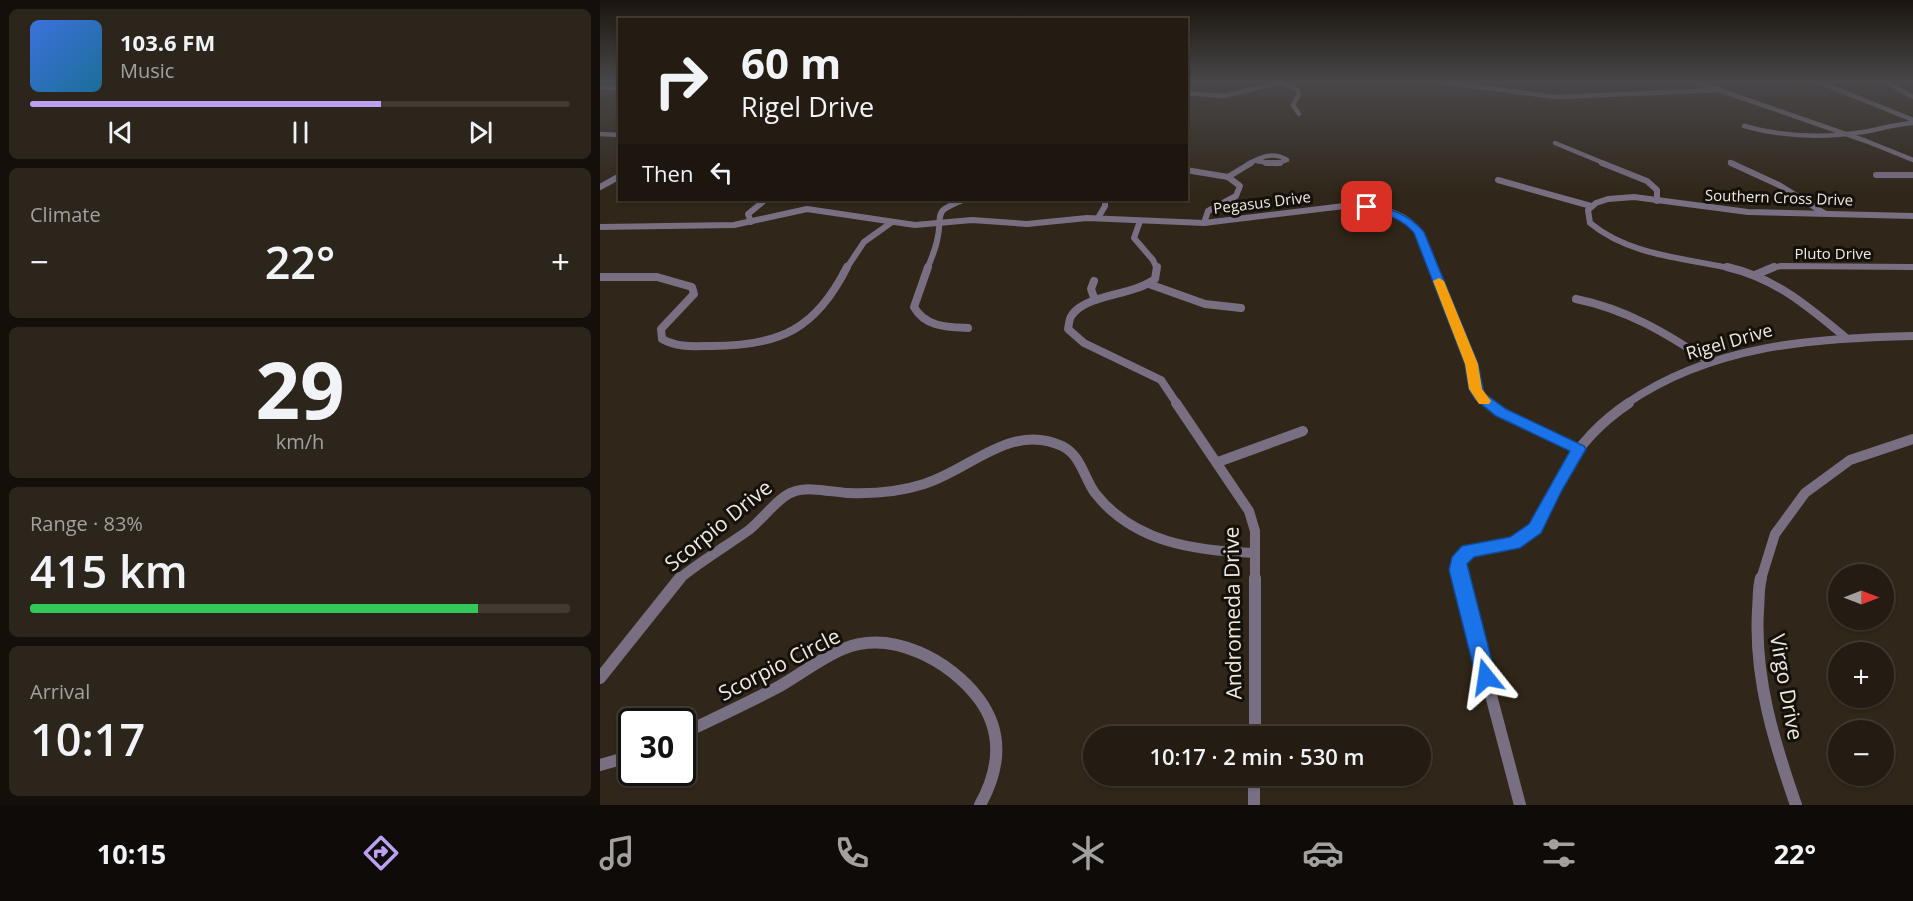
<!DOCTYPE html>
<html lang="en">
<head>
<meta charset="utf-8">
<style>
	:root { --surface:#241c13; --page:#2c251c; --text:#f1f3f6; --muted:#a3a1a0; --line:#413a33; --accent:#bca0f2 }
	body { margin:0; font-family:"Open Sans",sans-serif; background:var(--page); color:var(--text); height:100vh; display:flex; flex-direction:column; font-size:22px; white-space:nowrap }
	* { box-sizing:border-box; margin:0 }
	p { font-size:20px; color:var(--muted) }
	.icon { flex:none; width:33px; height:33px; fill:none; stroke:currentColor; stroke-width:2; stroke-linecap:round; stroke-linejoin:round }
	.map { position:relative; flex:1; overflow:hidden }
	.details { display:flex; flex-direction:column; gap:9px; padding:9px; background:#140f0a; width:600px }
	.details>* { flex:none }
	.guide { position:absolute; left:18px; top:18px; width:570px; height:183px; border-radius:0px; box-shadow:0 2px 4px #0004,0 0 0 2px var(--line); background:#241c13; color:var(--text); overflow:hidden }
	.needle { width:39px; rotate:90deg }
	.tools { position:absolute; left:1228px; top:564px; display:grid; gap:12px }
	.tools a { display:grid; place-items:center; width:66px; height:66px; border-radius:50%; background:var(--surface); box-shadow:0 2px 4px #0004,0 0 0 2px var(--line); font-size:30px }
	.speed { position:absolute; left:18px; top:708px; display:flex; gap:12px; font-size:30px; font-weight:700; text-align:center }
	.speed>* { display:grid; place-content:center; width:78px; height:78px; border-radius:50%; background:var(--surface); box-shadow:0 2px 4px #0004,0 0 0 2px var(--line); line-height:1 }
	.speed .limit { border:3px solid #111; border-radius:9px; background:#fff; color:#111 }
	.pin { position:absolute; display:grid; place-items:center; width:51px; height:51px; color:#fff; margin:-26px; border-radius:12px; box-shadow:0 3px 9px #0006 }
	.me { position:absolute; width:66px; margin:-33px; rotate:345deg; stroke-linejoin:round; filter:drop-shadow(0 0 4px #0008) }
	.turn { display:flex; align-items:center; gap:21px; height:126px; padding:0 24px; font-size:27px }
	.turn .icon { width:78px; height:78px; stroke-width:2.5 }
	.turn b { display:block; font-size:42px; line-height:51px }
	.then { display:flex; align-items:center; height:57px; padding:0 24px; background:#0003; gap:12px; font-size:22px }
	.big { font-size:45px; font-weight:600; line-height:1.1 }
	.details .card { flex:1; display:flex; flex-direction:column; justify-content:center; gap:9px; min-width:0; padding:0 21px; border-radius:9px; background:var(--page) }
	.details .dial { align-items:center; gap:0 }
	.dial b { font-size:78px; line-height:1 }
	.song { display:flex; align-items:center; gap:18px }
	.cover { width:72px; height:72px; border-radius:9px; background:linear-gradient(135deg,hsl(220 70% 55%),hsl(200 70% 35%)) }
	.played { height:6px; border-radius:3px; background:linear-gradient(90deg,var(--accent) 65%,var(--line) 65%) }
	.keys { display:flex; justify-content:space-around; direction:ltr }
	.heat { display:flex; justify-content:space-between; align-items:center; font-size:33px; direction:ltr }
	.charge { height:9px; border-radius:4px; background:linear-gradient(90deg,#34c759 83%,var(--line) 0) }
	.trip { position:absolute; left:483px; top:726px; width:348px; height:60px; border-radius:30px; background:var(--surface); box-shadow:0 2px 4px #0004,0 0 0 2px var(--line); font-weight:600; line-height:60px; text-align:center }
	.tabs { display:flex; height:96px; justify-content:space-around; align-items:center; background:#0e0b08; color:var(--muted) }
	.tabs .icon { width:42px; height:42px }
	.tabs .active { color:var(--accent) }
	.tabs b { font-size:27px; color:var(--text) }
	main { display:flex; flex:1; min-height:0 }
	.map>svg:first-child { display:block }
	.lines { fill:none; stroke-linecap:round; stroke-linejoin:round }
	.street-far4 { stroke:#796f83; stroke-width:4.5 }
	.street-far3 { stroke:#796f83; stroke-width:6 }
	.street-far2 { stroke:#796f83; stroke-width:8 }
	.street-far1 { stroke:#796f83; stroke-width:10 }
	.street { stroke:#796f83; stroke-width:12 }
	.route { fill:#1a73e8; stroke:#114b97; stroke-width:1.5 }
	.slow { fill:#f59e0b }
	.labels { text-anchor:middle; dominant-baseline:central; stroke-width:6; stroke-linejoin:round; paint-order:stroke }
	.far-street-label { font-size:15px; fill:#f0e9e1; stroke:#14100a }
	.street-label { font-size:18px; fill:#f0e9e1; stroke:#14100a }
	.near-street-label { font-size:21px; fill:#f0e9e1; stroke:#14100a }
</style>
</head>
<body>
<main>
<section class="details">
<div class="card">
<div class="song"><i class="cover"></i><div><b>103.6 FM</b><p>Music</p></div></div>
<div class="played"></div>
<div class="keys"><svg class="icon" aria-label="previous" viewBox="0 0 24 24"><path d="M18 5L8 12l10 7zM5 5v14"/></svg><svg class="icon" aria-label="pause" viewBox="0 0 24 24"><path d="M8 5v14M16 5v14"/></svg><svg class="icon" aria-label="next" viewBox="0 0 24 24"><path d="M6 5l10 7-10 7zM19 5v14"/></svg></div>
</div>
<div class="card"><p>Climate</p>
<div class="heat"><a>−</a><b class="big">22°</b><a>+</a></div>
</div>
<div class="card dial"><b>29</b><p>km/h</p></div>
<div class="card"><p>Range · 83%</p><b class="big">415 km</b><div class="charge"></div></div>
<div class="card"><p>Arrival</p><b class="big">10:17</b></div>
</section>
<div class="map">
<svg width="1313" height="805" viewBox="0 0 1313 805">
	<rect width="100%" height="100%" fill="#302619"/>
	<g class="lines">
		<g class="street-far4">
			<polyline points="681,82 698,90 699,94 693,105 699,114"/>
			<polyline points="843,82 955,97 1121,90"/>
			<polyline points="1096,82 1266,141 1313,160"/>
			<polyline points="1219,82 1313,120"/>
			<polyline points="1286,82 1313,97"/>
			<polyline points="0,87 20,88"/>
			<polyline points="586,93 624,96 682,82"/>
			<path d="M 1144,126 C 1183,137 1223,138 1263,132 C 1280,129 1296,124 1313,123"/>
			<polyline points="0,134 20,135"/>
			<polyline points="955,143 1006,164"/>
			<polyline points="1130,162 1134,164"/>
			<path d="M 648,164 C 661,157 673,151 687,160 L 676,164 L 656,161"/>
		</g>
		<g class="street-far3">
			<polyline points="666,163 680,163"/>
			<polyline points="1002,163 1047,181 1057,190 1057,201"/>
			<polyline points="1131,163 1179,185 1224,213"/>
			<polyline points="586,170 628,177 640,186 636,196 608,211 604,223"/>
			<polyline points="1276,175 1313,175"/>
			<polyline points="628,177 651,163"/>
			<polyline points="898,180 991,206"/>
			<polyline points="0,187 20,176"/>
			<polyline points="498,218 505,206 505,200"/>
			<polyline points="540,221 534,238 553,260 557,269"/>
			<polyline points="151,222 148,214 165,200"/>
			<path d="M 0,227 L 134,225 L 207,209 L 315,225 L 372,220 L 427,224 L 487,218 L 604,223 L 744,206 C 769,207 806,208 820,234 C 825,245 829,257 834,269"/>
			<polyline points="246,269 264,242 292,222"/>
			<path d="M 327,269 C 331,260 335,250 337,241 C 344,213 330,213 363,200"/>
			<path d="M 1134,269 C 1085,258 1030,256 990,223 L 988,210 L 996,203 L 1008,199 L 1034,197 L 1148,212 L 1313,216"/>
			<polyline points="1167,269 1181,266 1313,267"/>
		</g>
		<g class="street-far2">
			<path d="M 328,267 L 314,307 C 325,327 347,327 368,328"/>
			<path d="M 557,267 L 555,279 C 533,296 486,294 472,315 C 469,318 469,325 468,329 L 484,343 L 561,380 L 577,404"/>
			<polyline points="833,267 872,364 876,389 879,396 890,404"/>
			<path d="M 1127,267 C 1175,278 1208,306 1245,337"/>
			<polyline points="1155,275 1174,267"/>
			<path d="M 0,277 L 57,277 L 92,287 L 94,294 L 61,329 L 62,339 C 78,348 95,346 112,346 C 180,346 216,329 247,267"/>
			<polyline points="494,281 491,289 495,300"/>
			<polyline points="549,284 605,304 641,308"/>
			<path d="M 976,299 C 1026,309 1066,333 1108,361"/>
			<path d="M 1026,404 C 1111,345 1213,338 1313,336"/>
		</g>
		<g class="street-far1">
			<polyline points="576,403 649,511 655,531 655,579"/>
			<polyline points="888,403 901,413 979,449"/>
			<polyline points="618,462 703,431"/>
			<path d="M 79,579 C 101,561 125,547 149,530 C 162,520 179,496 193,492 C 209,486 231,492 248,493 C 273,494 299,492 324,484 C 370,470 411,422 462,446 C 481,455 484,478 495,493 C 534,543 596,551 655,553"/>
			<path d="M 861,579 L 858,564 L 865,552 C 885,544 906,550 927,535 C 946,521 951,493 963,473 C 979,445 1002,421 1029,403"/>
			<polyline points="1161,579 1175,534 1205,493 1250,460 1313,439"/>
		</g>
		<g class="street">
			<polyline points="655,578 655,736"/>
			<polyline points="860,578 920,805"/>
			<path d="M 1161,578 C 1158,588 1159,600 1158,610 C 1154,678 1174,742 1196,805"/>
			<polyline points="0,678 80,578"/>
			<path d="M 82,734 C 115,718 148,703 180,686 C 201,674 221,658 243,649 C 291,629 350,660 379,699 C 404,733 400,769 380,805"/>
			<polyline points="0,765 32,756"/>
			<polyline points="654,776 654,805"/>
		</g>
	</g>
	<linearGradient id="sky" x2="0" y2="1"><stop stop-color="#1a150e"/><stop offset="0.42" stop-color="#484749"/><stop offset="1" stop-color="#484749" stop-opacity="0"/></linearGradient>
	<rect width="1313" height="195" fill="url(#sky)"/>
	<path class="route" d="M 767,204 C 790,209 808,213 824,232 L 878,364 L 884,393 L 906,409 L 984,446 L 986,449 L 962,490 L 941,533 L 920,548 L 874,557 L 867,564 L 896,677 L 893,683 L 886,686 L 879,683 L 876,677 L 849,570 L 852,557 L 862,546 L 910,537 L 929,524 L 970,451 L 896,416 L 875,399 L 869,389 L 865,364 L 814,233 C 800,216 783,214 763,209 L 762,207 Z"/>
	<polygon class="slow" points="839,278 844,281 878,364 882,389 891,401 889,404 879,404 869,389 865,364 833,281"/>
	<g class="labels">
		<g class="far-street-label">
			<text transform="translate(1179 197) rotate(2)">Southern Cross Drive</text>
			<text transform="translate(662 202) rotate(-7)">Pegasus Drive</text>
			<text x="1233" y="253">Pluto Drive</text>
		</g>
		<g class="street-label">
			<text transform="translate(1129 341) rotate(-16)">Rigel Drive</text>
		</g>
		<g class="near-street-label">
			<text transform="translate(118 525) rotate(-39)">Scorpio Drive</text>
			<text transform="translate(632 613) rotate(-91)">Andromeda Drive</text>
			<text transform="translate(179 664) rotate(-27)">Scorpio Circle</text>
			<text transform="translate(1187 687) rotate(80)">Virgo Drive</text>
		</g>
	</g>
</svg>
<div class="tools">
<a><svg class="needle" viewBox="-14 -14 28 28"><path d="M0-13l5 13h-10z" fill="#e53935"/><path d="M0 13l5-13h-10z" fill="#a3a1a0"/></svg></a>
<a>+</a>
<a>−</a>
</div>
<div class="speed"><div class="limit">30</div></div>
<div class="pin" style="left:767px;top:207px;background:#d93025"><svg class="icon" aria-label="arrive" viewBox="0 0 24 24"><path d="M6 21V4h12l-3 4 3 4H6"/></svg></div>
<svg class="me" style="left:886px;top:677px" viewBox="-20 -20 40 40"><path d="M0-17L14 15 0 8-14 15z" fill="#1a73e8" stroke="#fff" stroke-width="4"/></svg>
<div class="trip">10:17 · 2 min · 530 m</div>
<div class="guide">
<div class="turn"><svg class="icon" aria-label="right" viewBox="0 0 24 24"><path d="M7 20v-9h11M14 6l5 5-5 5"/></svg><div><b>60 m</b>Rigel Drive</div></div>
<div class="then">Then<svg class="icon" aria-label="left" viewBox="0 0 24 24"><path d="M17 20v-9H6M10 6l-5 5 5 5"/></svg></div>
</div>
</div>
</main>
<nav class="tabs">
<b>10:15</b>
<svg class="icon active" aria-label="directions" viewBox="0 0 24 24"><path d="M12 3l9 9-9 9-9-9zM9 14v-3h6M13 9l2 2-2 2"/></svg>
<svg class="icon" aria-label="music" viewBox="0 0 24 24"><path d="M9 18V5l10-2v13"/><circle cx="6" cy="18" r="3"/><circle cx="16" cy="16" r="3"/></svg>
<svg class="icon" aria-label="phone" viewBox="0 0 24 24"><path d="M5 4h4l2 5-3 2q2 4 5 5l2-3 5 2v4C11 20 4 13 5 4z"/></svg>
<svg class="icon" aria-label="climate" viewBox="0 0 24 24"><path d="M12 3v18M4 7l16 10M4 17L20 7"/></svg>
<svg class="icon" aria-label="car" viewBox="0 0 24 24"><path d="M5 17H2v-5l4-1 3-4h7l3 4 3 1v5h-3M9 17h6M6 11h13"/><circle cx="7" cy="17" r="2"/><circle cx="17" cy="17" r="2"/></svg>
<svg class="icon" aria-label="filters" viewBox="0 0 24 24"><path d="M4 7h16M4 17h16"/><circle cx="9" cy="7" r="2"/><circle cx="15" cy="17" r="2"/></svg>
<b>22°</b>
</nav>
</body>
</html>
